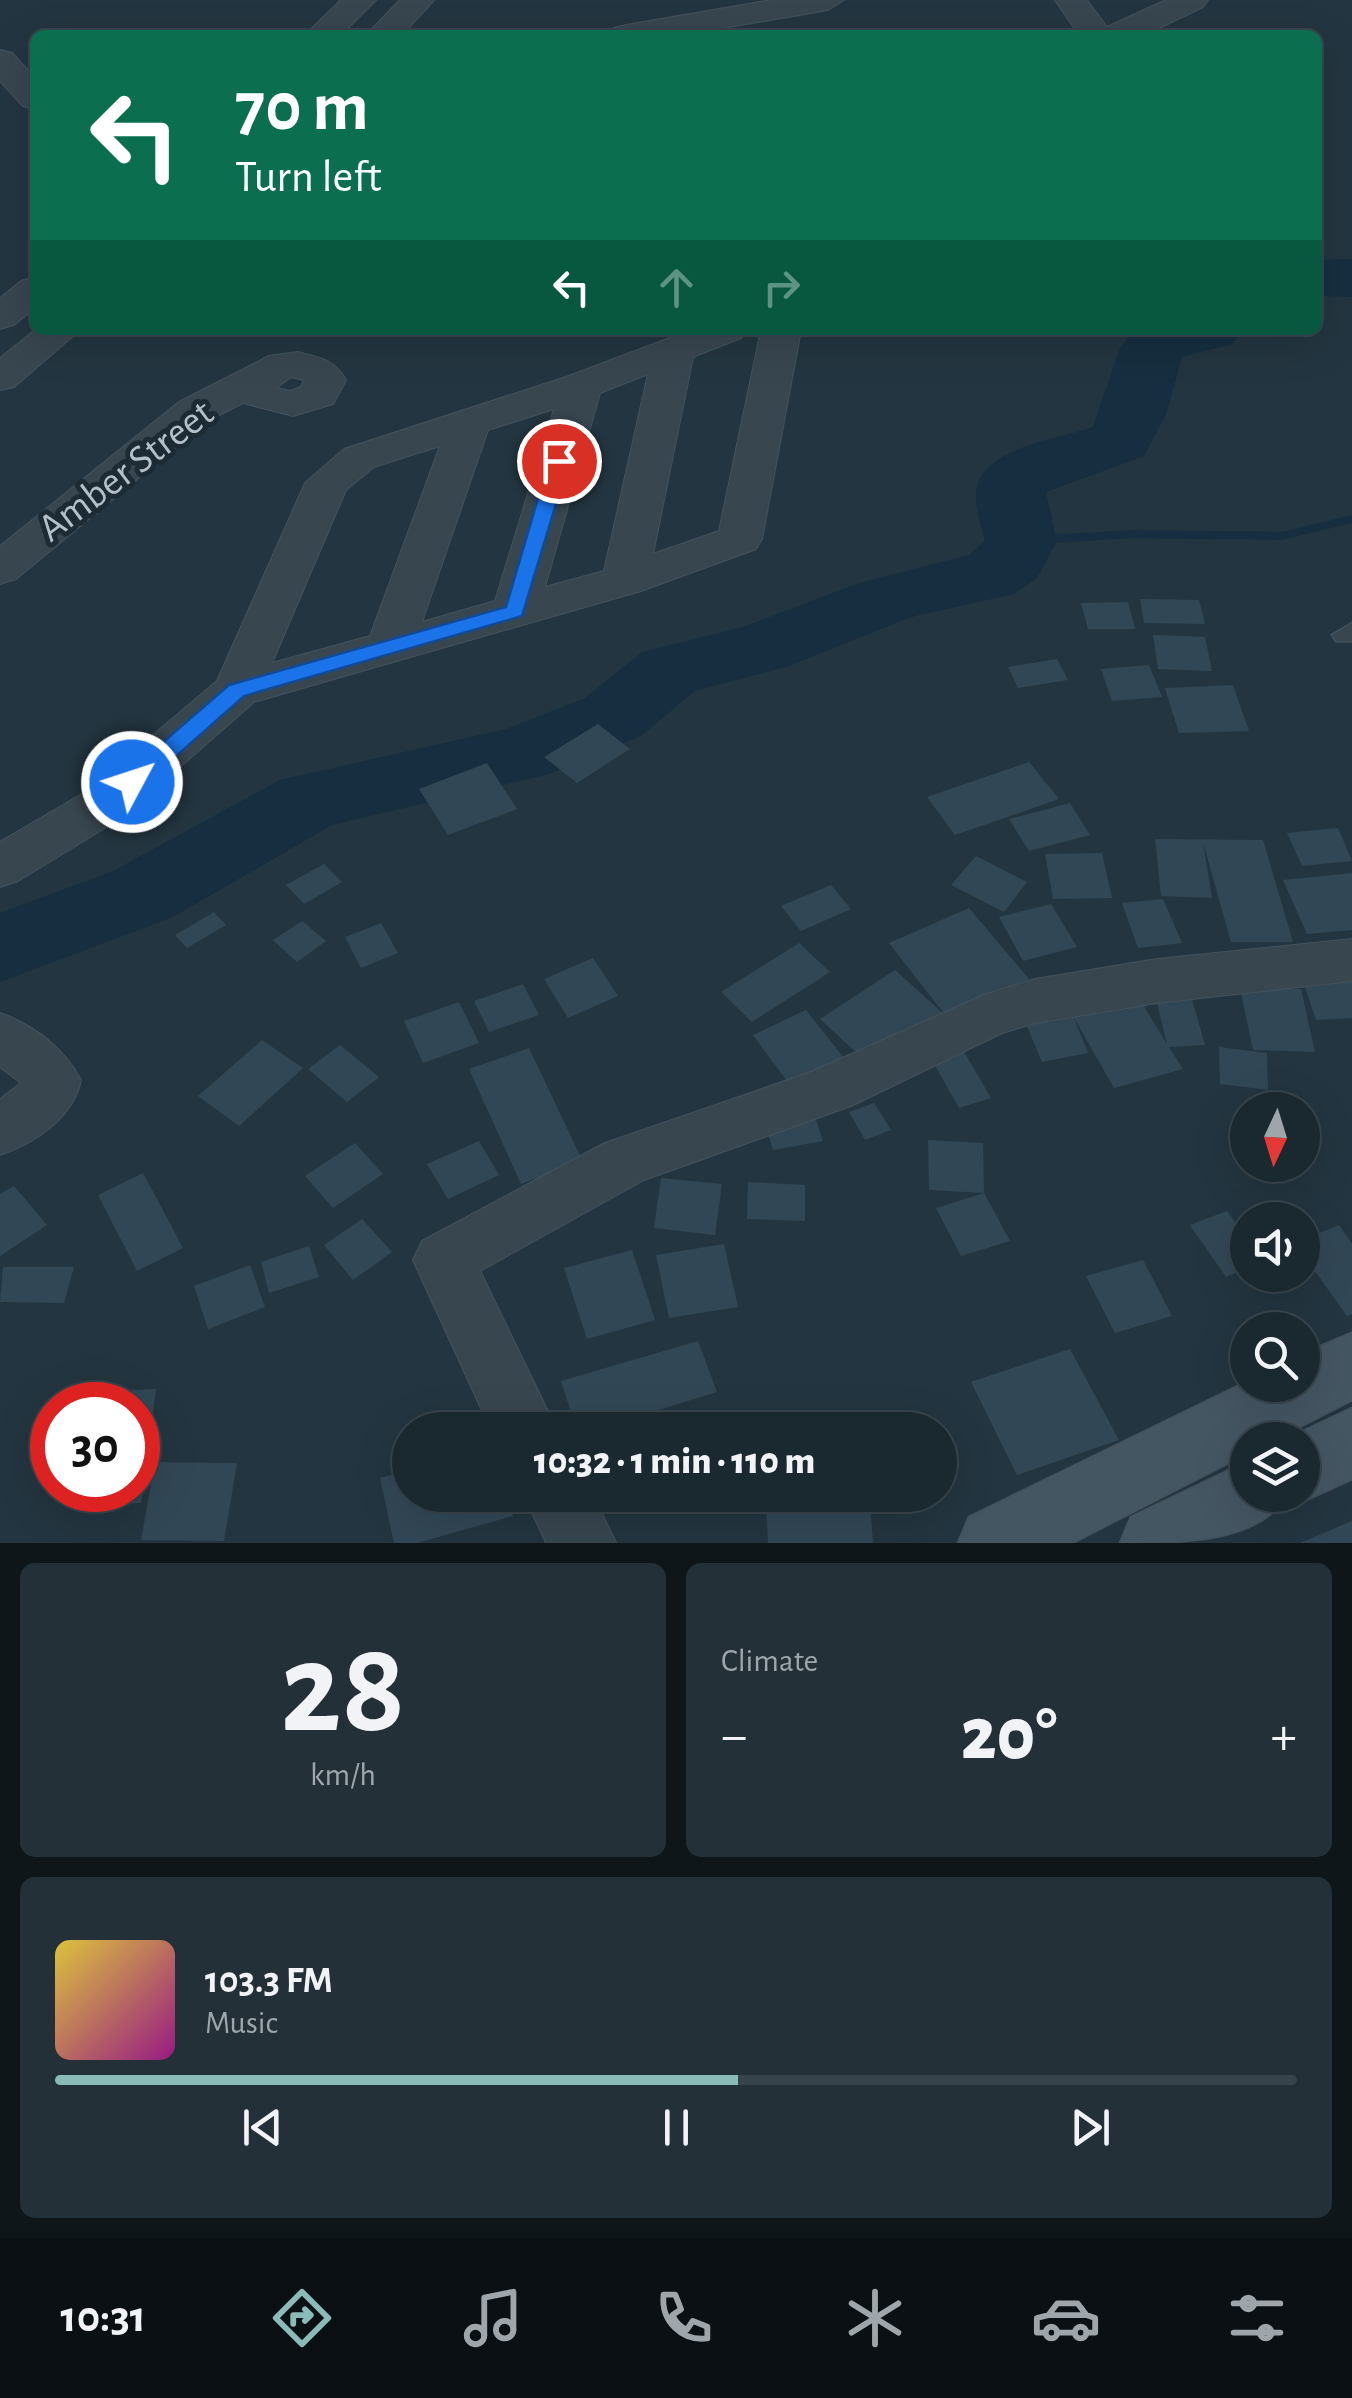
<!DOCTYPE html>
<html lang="en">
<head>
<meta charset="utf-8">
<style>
	:root { --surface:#1a2830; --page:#233038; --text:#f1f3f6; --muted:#9fa6ab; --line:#38444c; --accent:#8bbbb9 }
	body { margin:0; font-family:"Alegreya Sans",sans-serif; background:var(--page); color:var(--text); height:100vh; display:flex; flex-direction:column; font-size:38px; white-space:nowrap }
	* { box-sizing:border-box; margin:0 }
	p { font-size:32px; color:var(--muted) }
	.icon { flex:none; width:55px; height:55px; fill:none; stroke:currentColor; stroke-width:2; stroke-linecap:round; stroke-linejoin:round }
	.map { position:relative; height:1543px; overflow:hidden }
	.sheet { display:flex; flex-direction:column; gap:20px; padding:20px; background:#0e161a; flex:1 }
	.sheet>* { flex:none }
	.hud { position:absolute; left:30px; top:30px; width:1292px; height:305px; border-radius:15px; box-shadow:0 10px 40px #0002,0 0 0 2px var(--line); background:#0b6e4f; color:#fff; overflow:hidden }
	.needle { width:65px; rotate:184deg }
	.buttons { position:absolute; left:1230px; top:1092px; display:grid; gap:20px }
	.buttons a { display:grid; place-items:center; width:90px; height:90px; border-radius:50%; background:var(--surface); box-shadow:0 10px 40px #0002,0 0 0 2px var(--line); font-size:50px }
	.speed { position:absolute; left:30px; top:1382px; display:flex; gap:20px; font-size:50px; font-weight:700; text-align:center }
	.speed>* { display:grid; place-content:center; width:130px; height:130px; border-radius:50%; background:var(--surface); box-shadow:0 10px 40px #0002,0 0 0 2px var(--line); line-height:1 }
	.speed .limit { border:15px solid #d22; background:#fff; color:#111 }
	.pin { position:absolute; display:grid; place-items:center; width:85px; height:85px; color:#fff; margin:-42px; border:5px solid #fff; border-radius:50%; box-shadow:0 2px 10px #0007 }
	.me { position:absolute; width:110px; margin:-55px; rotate:50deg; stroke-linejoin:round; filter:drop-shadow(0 0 8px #0008) }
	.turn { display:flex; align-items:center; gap:35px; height:210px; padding:0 40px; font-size:45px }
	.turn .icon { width:130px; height:130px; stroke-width:2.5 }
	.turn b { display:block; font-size:70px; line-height:85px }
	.lanes { display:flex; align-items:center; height:95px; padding:0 40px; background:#0003; justify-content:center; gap:50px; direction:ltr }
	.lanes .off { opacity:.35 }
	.big { font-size:75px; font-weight:800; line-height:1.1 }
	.sheet .card { flex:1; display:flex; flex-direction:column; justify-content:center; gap:15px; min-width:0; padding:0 35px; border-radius:15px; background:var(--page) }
	.sheet .dial { align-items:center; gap:0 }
	.dial b { font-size:130px; line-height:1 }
	.song { display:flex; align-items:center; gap:30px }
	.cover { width:120px; height:120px; border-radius:15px; background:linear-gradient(135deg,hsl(50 70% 55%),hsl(310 70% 35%)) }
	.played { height:10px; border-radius:5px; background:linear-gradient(90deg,var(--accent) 55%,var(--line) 55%) }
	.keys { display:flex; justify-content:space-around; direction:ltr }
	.heat { display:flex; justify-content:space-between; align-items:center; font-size:55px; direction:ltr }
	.sheet .tiles { flex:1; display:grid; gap:20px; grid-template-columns:1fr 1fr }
	.card:last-child { grid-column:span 2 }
	.trip { position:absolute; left:392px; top:1412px; width:565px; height:100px; border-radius:50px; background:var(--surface); box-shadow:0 10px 40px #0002,0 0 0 2px var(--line); font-weight:800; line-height:100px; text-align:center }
	.dock { display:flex; height:160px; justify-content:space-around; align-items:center; background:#0a1013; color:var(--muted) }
	.dock .icon { width:70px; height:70px }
	.dock .selected { color:var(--accent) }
	.dock b { font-size:45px; color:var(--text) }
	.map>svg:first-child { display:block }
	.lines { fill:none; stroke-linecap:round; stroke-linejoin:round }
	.stream { fill:#162e3f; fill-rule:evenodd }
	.river { fill:#162e3f; fill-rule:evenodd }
	.building { fill:#324755 }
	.lane-casing { stroke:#44525c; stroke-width:3 }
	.street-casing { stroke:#44525c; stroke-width:2 }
	.secondary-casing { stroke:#44525c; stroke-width:3 }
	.lane { fill:#384650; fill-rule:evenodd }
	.street { fill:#384650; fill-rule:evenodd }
	.secondary { fill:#455663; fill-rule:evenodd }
	.route { fill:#1a73e8; stroke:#114b97; stroke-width:2.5 }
	.labels { text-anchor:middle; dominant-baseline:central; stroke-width:10; stroke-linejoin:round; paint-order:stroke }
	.street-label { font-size:40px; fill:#b4c1cb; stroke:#1d2b35 }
</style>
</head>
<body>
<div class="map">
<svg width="1352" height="1543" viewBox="0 0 1352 1543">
	<rect width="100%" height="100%" fill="#233540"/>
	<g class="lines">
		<polygon class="stream" points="1352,515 1352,523 1282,540 1132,538 1021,545 1015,541 1021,537 1132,530 1282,532"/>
		<g class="river">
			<polygon points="1352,259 1352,297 1318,296 1318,260"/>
			<path d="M 1135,330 L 1242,330 L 1233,344 L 1182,357 L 1167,412 L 1144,456 L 1046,492 L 1057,541 L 1037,578 L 1014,594 L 911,617 L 789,666 L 695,691 L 641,736 L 549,774 L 332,825 L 173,917 L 0,982 L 0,913 L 113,871 L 280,780 L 506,729 L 585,698 L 642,652 L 743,627 L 859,583 L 969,555 L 985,541 C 981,524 973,504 977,487 C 987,446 1060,439 1093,427 L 1120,348 Z"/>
		</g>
	</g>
	<g class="building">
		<polygon points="1140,599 1199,600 1205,624 1144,623"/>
		<polygon points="1128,602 1135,629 1088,629 1081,603"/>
		<polygon points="1153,635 1205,637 1212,671 1158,669"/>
		<polygon points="1057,659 1068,680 1018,688 1008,667"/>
		<polygon points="1149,665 1162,697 1112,701 1101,669"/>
		<polygon points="1233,685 1249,731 1179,733 1165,688"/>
		<polygon points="598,724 630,749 577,783 544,757"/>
		<polygon points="1029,762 1059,799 955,835 927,797"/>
		<polygon points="487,763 517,809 448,835 419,789"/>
		<polygon points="1070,803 1090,835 1029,851 1009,819"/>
		<polygon points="1338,828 1352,861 1302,866 1287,833"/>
		<polygon points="1155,839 1263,840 1293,942 1231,942 1203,842 1212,898 1161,896"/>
		<polygon points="1102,853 1112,898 1053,899 1045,854"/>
		<polygon points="976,856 1027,882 1004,912 951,885"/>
		<polygon points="324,864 342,882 304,904 286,885"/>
		<polygon points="1352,873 1352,930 1307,934 1283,880"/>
		<polygon points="831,885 851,909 801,931 781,906"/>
		<polygon points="1163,899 1182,943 1138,948 1122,903"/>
		<polygon points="1051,904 1077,947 1023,961 999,917"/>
		<polygon points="969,908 1029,979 946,1016 872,1067 820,1019 895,970 946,1016 889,943"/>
		<polygon points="214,912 226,925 187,948 175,935"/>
		<polygon points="302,921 326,941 297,962 273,940"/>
		<polygon points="381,923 398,953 361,968 345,937"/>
		<polygon points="799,943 830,972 752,1022 721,992"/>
		<polygon points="593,958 618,996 568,1018 544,979"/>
		<polygon points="1352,966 1352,1018 1316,1020 1299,969"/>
		<polygon points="523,984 539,1015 489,1032 474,1001"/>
		<polygon points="1240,988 1301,989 1315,1052 1253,1050"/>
		<polygon points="1189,989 1205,1045 1169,1047 1183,1069 1114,1088 1073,1016 1088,1053 1042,1062 1026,1024 1139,998 1167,1044 1154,991"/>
		<polygon points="459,1002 479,1043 423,1063 404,1021"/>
		<polygon points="806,1010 851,1067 796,1093 753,1035"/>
		<polygon points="262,1040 303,1068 239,1126 198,1096"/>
		<polygon points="340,1045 379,1077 347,1102 308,1069"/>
		<polygon points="1219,1047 1267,1053 1268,1090 1220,1084"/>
		<polygon points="529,1048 583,1162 521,1184 469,1069"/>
		<polygon points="963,1050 991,1098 959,1108 932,1060"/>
		<polygon points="874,1103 891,1130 865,1140 849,1112"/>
		<polygon points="815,1117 823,1141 773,1150 766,1126"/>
		<polygon points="928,1140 983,1143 984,1193 929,1190"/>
		<polygon points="479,1141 499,1175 448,1199 427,1164"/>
		<polygon points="355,1143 383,1174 333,1208 305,1176"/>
		<polygon points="143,1173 183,1248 137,1271 98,1195"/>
		<polygon points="661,1178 722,1184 715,1235 654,1228"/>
		<polygon points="748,1182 805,1185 805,1221 747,1219"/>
		<polygon points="14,1186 47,1225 0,1256 0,1194"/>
		<polygon points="984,1193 1010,1241 961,1256 936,1208"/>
		<polygon points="1227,1211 1248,1240 1248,1268 1226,1277 1190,1225"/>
		<polygon points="362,1219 392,1252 353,1280 324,1245"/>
		<polygon points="1339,1225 1352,1244 1352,1314 1347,1316 1302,1253 1302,1240"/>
		<polygon points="724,1244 738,1307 669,1318 656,1255"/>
		<polygon points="309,1246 319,1277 269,1293 261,1262"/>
		<polygon points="632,1250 655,1320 587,1339 564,1268"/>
		<polygon points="1143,1260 1172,1316 1115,1333 1086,1276"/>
		<polygon points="250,1265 265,1307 208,1329 194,1286"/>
		<polygon points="3,1267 74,1267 64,1303 0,1302"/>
		<polygon points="698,1341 717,1392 593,1430 577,1430 561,1381"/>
		<polygon points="1070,1349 1119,1440 1017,1475 971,1382"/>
		<polygon points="156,1389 141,1503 78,1506 80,1490 138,1490 138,1405 93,1405 95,1392"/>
		<polygon points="732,1421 781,1428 781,1430 730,1430"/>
		<polygon points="155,1462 237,1463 224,1541 141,1540"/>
		<polygon points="410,1470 410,1495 507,1495 513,1516 417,1543 394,1543 380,1478"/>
		<polygon points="870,1503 873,1543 768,1543 766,1506"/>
		<polygon points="1352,1521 1352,1543 1300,1543"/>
	</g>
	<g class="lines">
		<defs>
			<polygon id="lane" points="1352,623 1352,641 1336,641 1332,635"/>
			<g id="street">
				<polygon points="341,0 376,0 341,35 305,35"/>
				<polygon points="400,0 434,0 402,35 366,35"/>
				<polygon points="772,0 844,0 828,10 683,35 609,35 614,28 626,25"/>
				<polygon points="1055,0 1087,0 1107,27 1166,0 1208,0 1203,7 1144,35 1079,35"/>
				<polygon points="0,50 12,53 35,78 35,109 23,106 0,81"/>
				<polygon points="35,277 35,308 14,325 0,329 0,298 21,281"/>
				<polygon points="35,330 80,330 14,387 0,390 0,358"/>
				<path d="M 691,330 L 747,330 L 741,338 L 693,357 L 653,554 L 719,531 L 761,330 L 801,330 L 762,539 L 756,549 L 641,591 L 254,702 L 123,817 L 18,881 L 0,887 L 0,842 L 87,791 L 217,681 L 305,483 L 344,449 L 566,377 ZM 648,374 L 604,571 L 545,587 L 600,393 ZM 554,409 L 495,601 L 422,622 L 488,430 ZM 440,446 L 370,636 L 272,663 L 346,490 L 374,467 Z"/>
				<path d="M 298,352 C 319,357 335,360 346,380 L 333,404 L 293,416 L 243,403 L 209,420 L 16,579 L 0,584 L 0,546 L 179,402 L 269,356 ZM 291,377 L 304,380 L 301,387 L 290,391 L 276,388 Z"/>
				<polygon points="1352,939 1352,981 1157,1003 1035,1023 1002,1033 851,1106 644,1180 480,1271 557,1430 491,1430 413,1260 422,1241 605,1143 811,1072 984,995 1035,979 1157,959"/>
				<path d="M 0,1013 C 34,1025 64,1048 81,1080 C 73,1118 35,1143 0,1155 L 0,1099 L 21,1083 L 0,1067 Z"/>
				<polygon points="524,1495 593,1495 616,1543 546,1543"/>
			</g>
			<g id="secondary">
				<polygon points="1352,1333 1352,1400 1274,1440 1248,1440 1248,1453 1072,1543 958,1543 969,1517 1248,1381 1248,1385 1302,1385 1302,1354"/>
				<path d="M 1352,1408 L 1352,1479 L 1302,1502 L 1286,1496 C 1259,1543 1178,1543 1120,1543 L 1131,1517 L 1248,1461 L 1248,1495 L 1302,1495 L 1302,1440 L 1284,1440 Z"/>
			</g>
		</defs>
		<use href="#lane" class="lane-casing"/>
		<use href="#street" class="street-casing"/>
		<use href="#secondary" class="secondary-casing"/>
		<use href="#lane" class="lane"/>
		<use href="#street" class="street"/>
		<use href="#secondary" class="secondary"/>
	</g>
	<polygon class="route" points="559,455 569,461 522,616 244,696 140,788 124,788 124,776 229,685 506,607 549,461"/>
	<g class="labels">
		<g class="street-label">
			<text transform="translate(126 471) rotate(-37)">Amber Street</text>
		</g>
	</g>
</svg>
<div class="buttons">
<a><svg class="needle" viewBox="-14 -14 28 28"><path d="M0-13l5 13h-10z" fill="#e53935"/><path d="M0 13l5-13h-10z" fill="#9fa6ab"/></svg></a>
<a><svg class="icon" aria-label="sound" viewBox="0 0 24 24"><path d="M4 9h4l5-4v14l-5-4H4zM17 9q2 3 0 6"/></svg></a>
<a><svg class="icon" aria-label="search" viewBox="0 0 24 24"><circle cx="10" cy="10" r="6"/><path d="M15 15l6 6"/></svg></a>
<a><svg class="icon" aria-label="layers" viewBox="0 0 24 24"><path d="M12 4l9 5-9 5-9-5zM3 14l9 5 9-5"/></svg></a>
</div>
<div class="speed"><div class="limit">30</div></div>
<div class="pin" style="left:559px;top:461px;background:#d93025"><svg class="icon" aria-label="arrive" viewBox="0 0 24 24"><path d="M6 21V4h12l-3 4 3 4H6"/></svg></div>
<svg class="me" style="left:132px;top:782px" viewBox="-20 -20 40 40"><circle r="17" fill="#1a73e8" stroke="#fff" stroke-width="3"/><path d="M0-11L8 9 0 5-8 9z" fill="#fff"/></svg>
<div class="trip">10:32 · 1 min · 110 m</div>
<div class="hud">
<div class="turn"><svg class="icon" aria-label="left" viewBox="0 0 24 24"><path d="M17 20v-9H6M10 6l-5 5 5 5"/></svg><div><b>70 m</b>Turn left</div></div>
<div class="lanes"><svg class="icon" aria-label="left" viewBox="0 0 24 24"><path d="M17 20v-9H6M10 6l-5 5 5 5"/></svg><svg class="icon off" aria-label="ahead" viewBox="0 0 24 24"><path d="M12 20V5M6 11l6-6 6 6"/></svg><svg class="icon off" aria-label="right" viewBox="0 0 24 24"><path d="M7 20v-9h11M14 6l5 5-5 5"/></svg></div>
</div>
</div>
<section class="sheet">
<div class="tiles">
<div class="card dial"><b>28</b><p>km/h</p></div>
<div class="card"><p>Climate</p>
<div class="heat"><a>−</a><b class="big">20°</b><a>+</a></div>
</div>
<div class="card">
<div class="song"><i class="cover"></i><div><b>103.3 FM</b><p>Music</p></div></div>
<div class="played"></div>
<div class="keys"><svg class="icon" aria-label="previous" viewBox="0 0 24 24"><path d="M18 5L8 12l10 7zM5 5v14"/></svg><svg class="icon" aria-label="pause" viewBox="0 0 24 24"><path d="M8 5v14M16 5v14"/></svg><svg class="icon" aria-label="next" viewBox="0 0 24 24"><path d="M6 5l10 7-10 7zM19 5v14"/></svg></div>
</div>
</div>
</section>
<nav class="dock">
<b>10:31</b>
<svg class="icon selected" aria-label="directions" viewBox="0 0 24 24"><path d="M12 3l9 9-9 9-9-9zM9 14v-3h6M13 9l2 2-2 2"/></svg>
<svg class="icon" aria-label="music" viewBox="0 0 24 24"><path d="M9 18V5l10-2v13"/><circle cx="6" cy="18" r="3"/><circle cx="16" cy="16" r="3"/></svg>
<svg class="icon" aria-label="phone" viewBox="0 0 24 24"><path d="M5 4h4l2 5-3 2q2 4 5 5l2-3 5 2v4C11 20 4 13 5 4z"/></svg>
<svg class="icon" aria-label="climate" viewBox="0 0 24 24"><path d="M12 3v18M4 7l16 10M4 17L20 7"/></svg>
<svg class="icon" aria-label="car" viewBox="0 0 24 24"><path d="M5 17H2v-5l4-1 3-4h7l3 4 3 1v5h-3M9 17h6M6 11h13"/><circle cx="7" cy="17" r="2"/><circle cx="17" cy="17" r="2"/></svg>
<svg class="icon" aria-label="filters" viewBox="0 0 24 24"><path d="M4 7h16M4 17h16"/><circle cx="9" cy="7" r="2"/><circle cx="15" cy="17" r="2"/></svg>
</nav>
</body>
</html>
